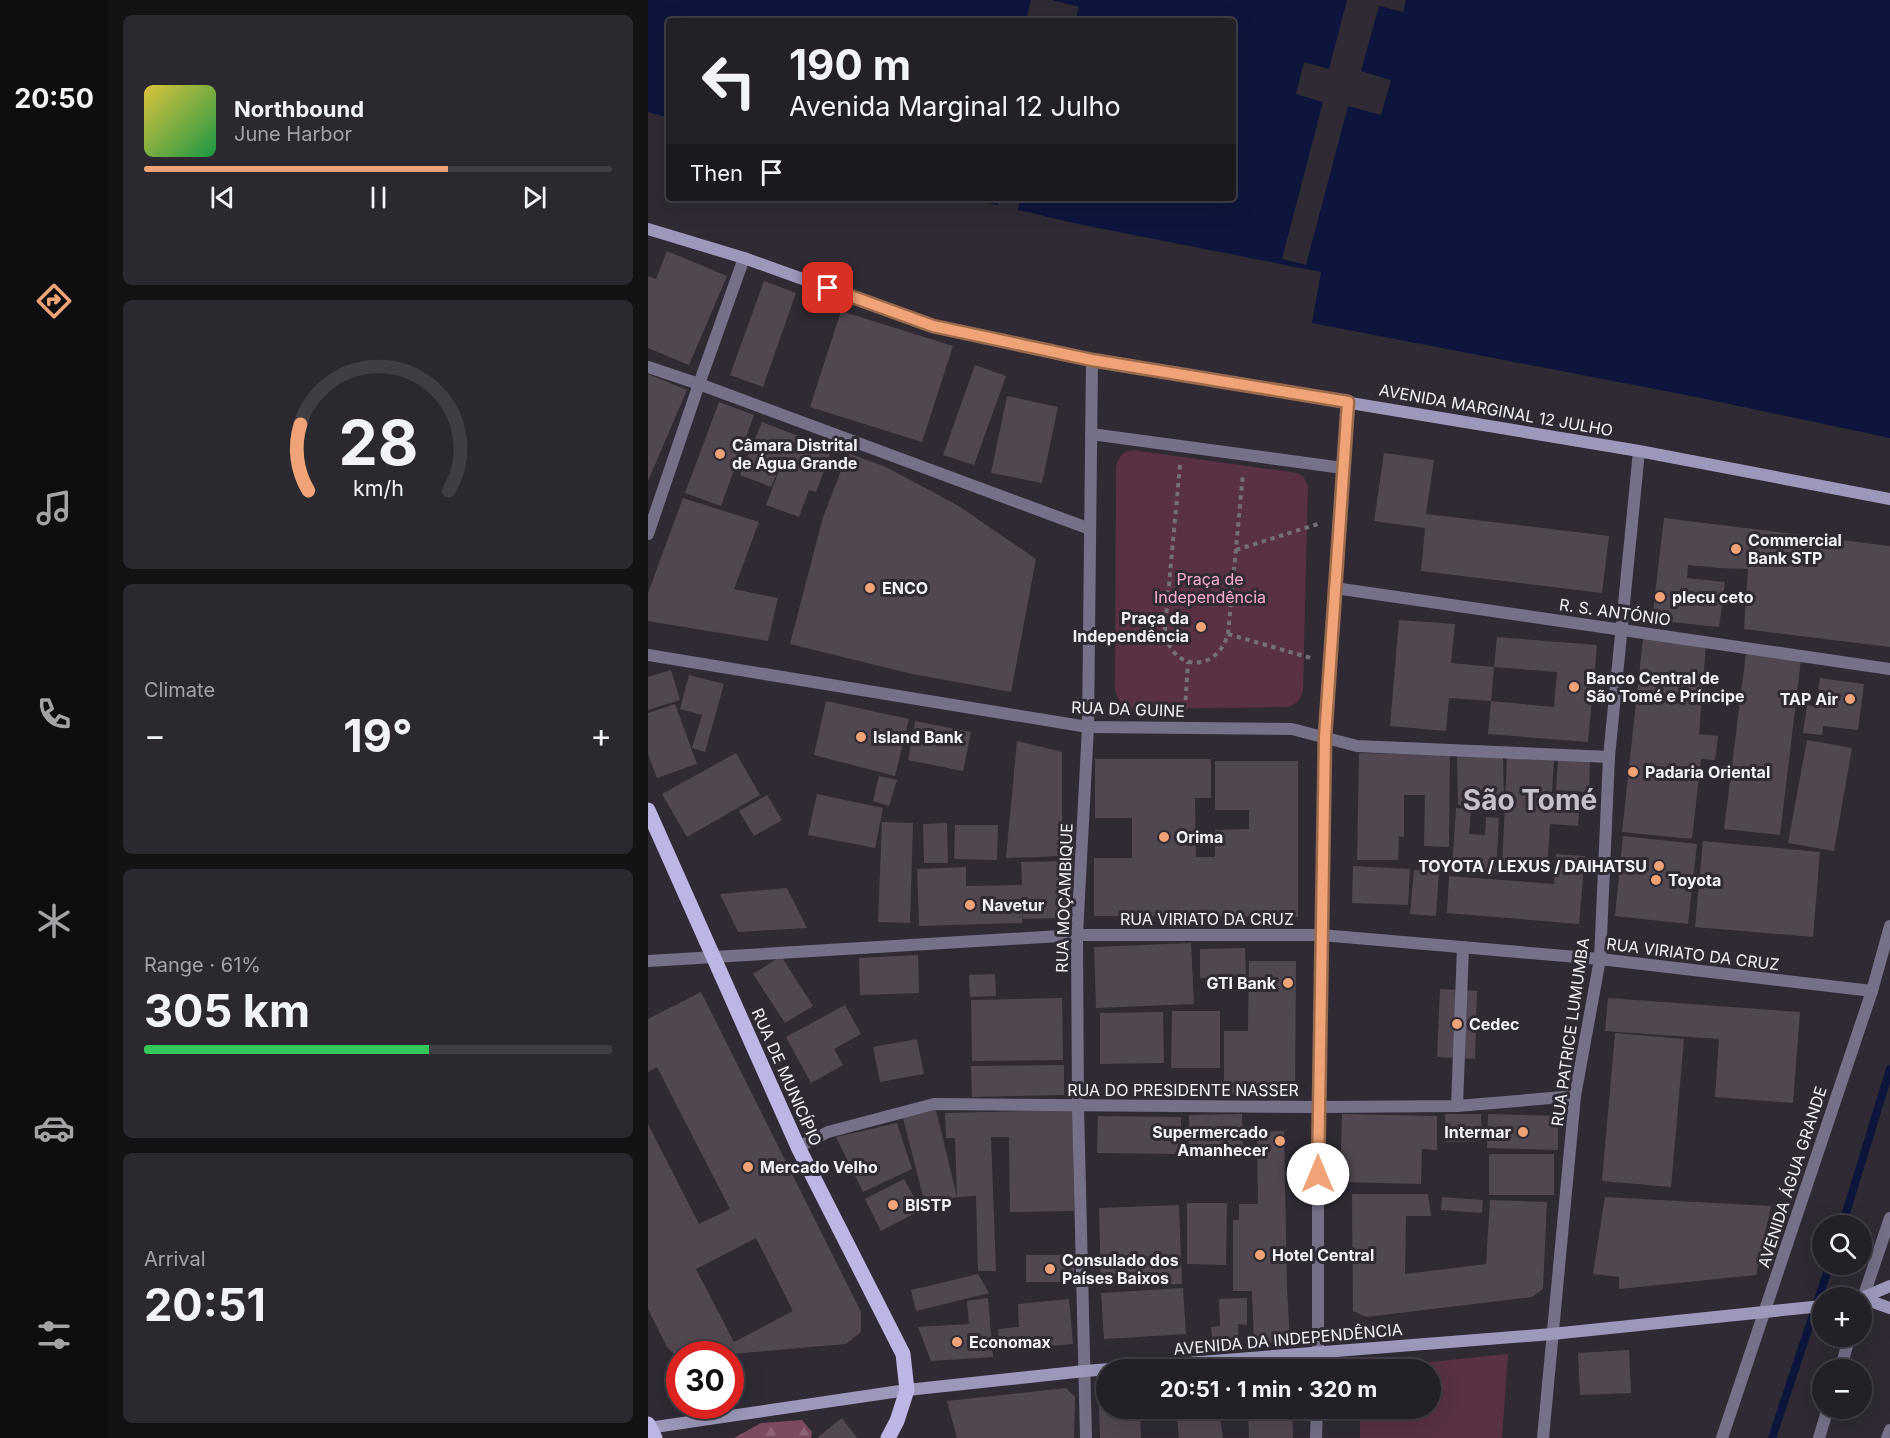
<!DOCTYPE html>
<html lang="en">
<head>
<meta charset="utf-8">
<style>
	:root { --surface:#232027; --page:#2b282f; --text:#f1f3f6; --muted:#a3a3a7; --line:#403e44; --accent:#efa376 }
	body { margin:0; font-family:Inter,sans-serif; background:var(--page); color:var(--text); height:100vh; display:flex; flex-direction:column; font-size:22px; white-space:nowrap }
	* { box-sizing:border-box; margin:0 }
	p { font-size:20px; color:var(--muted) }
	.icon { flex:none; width:33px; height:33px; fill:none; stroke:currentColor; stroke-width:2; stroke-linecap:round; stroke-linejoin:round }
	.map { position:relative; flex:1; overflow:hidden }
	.panel { display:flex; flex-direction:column; gap:15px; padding:15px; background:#131215; width:540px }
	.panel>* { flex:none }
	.banner { position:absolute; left:18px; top:18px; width:570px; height:183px; border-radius:6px; box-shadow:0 6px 24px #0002,0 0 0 2px var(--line); background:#232027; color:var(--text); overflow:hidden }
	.fabs { position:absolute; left:1164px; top:1215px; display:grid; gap:12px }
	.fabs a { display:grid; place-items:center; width:60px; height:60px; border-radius:50%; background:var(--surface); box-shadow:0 6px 24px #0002,0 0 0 2px var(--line); font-size:30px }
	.speed { position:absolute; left:18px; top:1341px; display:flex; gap:12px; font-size:30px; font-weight:700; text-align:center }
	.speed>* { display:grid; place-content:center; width:78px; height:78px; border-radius:50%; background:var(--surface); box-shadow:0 6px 24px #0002,0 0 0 2px var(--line); line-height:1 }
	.speed .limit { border:9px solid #d22; background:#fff; color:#111 }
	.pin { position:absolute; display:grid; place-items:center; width:51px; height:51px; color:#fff; margin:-26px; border-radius:12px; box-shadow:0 3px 9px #0006 }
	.me { position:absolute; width:66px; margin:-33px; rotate:0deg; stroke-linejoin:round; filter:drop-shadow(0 0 4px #0008) }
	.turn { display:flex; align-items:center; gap:21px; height:126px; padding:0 24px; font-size:27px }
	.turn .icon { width:78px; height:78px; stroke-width:2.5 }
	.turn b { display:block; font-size:42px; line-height:51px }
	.then { display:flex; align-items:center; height:57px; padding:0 24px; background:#0003; gap:12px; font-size:22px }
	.big { font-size:45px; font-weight:700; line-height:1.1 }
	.panel .widget { flex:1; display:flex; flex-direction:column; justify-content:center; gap:9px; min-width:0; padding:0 21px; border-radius:9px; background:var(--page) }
	.panel .dial { align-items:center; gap:0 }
	.dial svg { height:156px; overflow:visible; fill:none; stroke:var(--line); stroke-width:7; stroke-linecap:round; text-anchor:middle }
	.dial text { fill:var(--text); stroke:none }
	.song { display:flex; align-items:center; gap:18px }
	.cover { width:72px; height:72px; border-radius:9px; background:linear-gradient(135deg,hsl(50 70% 55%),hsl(140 70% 35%)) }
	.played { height:6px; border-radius:3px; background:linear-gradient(90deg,var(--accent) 65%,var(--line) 65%) }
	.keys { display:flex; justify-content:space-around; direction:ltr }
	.heat { display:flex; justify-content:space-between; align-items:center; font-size:33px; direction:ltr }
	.charge { height:9px; border-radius:4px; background:linear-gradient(90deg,#34c759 61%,var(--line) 0) }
	.trip { position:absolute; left:448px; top:1359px; width:345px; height:60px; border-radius:30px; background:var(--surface); box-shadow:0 6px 24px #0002,0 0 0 2px var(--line); font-weight:700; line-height:60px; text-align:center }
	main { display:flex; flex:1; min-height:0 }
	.menu { display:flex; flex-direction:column; width:108px; justify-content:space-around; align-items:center; background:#0e0d10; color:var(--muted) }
	.menu .icon { width:42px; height:42px }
	.menu .selected { color:var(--accent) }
	.menu b { font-size:27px; color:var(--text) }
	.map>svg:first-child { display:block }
	.green { fill:#593044 }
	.forest { fill:url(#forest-firs) }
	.water { fill:#0d153d }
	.pier { fill:#2f2a34 }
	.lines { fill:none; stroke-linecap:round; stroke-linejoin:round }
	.stream { stroke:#0d153d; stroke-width:8 }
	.building { fill:#514750; fill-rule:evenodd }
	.path { stroke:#736e77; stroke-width:4; stroke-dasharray:4.5 4.5; stroke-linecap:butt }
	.lane { stroke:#747188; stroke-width:12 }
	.street { stroke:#747188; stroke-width:12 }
	.secondary { stroke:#9c98bc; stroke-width:12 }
	.primary { stroke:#bcb6e5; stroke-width:15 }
	.route-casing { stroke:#9b6a4d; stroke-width:15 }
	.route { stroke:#efa376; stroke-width:10 }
	.poi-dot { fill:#efa376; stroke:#2f2a34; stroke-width:2 }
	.labels { text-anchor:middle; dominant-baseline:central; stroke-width:6; stroke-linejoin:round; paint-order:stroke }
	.street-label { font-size:16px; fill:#f5f1f8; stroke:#2f2a34 }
	.poi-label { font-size:16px; font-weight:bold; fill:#f5f1f8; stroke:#2f2a34; text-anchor:start }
	.park-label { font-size:16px; fill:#ffacd2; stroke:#2f2a34 }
	.town-label { font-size:28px; font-weight:bold; fill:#c6bfcc; stroke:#2f2a34 }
</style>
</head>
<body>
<main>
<nav class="menu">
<b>20:50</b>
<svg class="icon selected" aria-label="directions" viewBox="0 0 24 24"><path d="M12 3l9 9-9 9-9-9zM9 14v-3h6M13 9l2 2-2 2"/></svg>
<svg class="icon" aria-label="music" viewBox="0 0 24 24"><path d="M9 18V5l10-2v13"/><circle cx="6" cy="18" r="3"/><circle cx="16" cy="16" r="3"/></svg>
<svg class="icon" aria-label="phone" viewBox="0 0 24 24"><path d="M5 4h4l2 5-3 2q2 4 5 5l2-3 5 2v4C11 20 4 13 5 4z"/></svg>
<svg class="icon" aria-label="climate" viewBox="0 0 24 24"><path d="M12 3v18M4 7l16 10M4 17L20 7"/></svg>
<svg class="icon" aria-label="car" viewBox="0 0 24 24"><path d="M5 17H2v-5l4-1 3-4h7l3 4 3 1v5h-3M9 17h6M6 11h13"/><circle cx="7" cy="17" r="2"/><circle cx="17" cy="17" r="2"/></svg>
<svg class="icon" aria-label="filters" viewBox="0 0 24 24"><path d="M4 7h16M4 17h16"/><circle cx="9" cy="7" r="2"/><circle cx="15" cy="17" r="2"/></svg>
</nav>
<section class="panel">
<div class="widget">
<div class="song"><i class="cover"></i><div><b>Northbound</b><p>June Harbor</p></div></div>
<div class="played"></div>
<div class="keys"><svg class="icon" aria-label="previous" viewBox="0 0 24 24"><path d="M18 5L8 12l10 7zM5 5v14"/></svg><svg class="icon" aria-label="pause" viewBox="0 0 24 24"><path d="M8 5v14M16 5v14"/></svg><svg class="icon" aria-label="next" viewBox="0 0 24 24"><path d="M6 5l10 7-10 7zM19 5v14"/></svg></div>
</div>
<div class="widget dial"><svg viewBox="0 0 100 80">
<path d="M14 69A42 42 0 1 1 86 69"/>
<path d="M14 69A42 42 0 0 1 10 35" stroke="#efa376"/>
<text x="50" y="56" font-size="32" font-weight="700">28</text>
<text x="50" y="72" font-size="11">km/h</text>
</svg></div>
<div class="widget"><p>Climate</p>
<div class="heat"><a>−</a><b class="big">19°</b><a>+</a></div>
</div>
<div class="widget"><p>Range · 61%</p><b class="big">305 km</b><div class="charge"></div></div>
<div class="widget"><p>Arrival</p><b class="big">20:51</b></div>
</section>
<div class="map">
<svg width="1242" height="1438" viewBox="0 0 1242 1438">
	<defs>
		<pattern id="forest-firs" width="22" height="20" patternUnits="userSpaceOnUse" patternTransform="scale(1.5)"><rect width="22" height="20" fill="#7d4961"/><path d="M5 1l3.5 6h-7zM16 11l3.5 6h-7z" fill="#906478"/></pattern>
	</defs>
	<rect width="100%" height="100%" fill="#2f2a34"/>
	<g class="green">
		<path d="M 484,450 L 650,473 L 655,476 L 660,486 L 655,691 C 652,700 649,704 640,707 L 487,709 C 475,707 469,701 467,689 L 468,467 C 470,457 475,452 484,450 Z"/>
		<polygon points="860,1354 854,1438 712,1438 712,1409 783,1408 783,1370 715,1369"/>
	</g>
	<polygon class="forest" points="154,1420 164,1432 163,1438 86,1438 113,1423"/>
	<polygon class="water" points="0,0 1242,0 1242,438 1043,396 664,323 673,272 430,224 320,198 585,198 585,21 21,21 21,118 0,112"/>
	<g class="pier">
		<polygon points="383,0 404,0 431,7 427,21 378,20"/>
		<polygon points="699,0 758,0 755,12 731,6 713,71 743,80 733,115 700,106 658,265 634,259 675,102 648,94 656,62 681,69"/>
		<polygon points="351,198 372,198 369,213 349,208"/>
	</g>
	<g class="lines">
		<g class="stream">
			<polyline points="1194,1226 1242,1069"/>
			<polyline points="1124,1438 1182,1264"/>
		</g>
	</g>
	<g class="building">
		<polygon points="19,251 79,276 41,365 0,348 0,276 8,279"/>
		<polygon points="116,281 148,293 115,387 82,375"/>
		<polygon points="193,311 305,346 274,442 162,407"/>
		<polygon points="327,365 358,376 326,465 295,455"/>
		<polygon points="0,374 39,390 0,481"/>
		<polygon points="359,396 410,407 394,483 343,473"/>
		<polygon points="71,402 106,415 73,506 37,493"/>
		<polygon points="114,422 184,449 168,492 161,490 151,517 118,505 135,460 123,487 92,475"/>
		<polygon points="200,453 238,467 309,505 388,559 363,692 264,674 142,644 175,517"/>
		<polygon points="736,453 786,460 778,514 961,536 954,593 773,571 777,528 726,521"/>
		<polygon points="35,498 111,522 86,589 130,598 120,641 0,621 0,593"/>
		<polygon points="1016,518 1242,546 1242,647 1096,629 1100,569 1071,568 1040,565 1039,578 1077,582 1071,627 1004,620"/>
		<polygon points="751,620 807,624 803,663 846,667 849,637 949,645 940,742 840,734 843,701 906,707 909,672 846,667 843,701 801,698 798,731 742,726"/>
		<polygon points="995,638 1058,643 1051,734 1070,736 1067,760 1053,759 1044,839 974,832"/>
		<polygon points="1098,653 1153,660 1132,835 1076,829"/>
		<polygon points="23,670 32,700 0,710 0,677"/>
		<polygon points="41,675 76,684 57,752 44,748 54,715 32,709"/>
		<polygon points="1172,678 1216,684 1210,730 1175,726 1174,735 1155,733 1159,705 1168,706"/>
		<polygon points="178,701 261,719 247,776 166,755"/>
		<polygon points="27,704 49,764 9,778 0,754 0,713"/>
		<polygon points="267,721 323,732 315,771 260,760"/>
		<polygon points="1159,740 1204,748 1186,851 1140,843"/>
		<polygon points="369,741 414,752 414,856 358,858"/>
		<polygon points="88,753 112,795 39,837 14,794"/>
		<polygon points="711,753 802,755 801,847 776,846 777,795 756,795 756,837 751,836 750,860 709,860"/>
		<polygon points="855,754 856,804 810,805 809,755"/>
		<polygon points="859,757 906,760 904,793 932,795 930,826 902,824 899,872 854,870"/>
		<polygon points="447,759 563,759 563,798 547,798 548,857 567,857 567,830 601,829 601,810 567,810 567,761 650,761 650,917 446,916 446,858 484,858 484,818 447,818"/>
		<polygon points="910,759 942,761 941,792 908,790"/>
		<polygon points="231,776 249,780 241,806 225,801"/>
		<polygon points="169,794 235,808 227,848 160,835"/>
		<polygon points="119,795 134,820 106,836 91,811"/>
		<polygon points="808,808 823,809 821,834 837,835 838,817 851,818 848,871 804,868"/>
		<polygon points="234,822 265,823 262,923 230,922"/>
		<polygon points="299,823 300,863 276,863 275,824"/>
		<polygon points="307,825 350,825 349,860 306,859"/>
		<polygon points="975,836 1049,844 1040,924 967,916"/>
		<polygon points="1055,841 1172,852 1165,937 1047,927"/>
		<polygon points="908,854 937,856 931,924 799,913 801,876 906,884"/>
		<polygon points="418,861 419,912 412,918 375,919 374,908 374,923 271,926 269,869 318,867 318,886 374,885 373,862"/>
		<polygon points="705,866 762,869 760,905 704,903"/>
		<polygon points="766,870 791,872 788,916 762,914"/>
		<polygon points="139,888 159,928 90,932 72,894"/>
		<polygon points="543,943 546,1004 448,1008 446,947"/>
		<polygon points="597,948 598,977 552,978 552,949"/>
		<polygon points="270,955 271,993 212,995 211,958"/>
		<polygon points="133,956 165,1006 137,1023 105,974"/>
		<polygon points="601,961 648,961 647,1095 576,1095 576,1031 600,1031"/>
		<polygon points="347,974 348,996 322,997 321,975"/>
		<polygon points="792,989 829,991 827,1059 789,1057"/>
		<path d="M 53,992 L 213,1312 L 213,1332 L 198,1344 L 83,1354 L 32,1354 L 32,1357 L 29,1357 L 19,1347 L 0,1309 L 0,1124 L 51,1224 L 82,1209 L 9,1067 L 0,1072 L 0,1019 ZM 108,1238 L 145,1311 L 86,1342 L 48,1269 Z"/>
		<polygon points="414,998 415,1060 324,1061 323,1000"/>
		<polygon points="960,998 1152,1012 1145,1103 1067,1097 1071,1039 957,1031"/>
		<polygon points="197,1005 213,1034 186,1049 195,1065 163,1083 138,1037"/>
		<polygon points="524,1011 572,1011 572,1068 523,1068"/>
		<polygon points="515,1012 516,1063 452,1064 452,1013"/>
		<polygon points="967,1033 1036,1039 1023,1187 954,1181"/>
		<polygon points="269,1039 276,1074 232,1082 225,1047"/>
		<polygon points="416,1065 416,1095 324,1097 323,1066"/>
		<polygon points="288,1110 309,1197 307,1138 298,1138 297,1113 425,1110 426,1211 362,1212 361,1137 343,1137 348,1271 330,1271 328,1196 309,1197 277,1204 255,1118"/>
		<polygon points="594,1114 595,1151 541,1151 541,1115"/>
		<polygon points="694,1114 789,1116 789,1150 774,1149 773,1184 692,1182"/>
		<polygon points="797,1114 833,1114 834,1141 798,1142"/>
		<polygon points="840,1114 910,1116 910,1150 839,1148"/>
		<polygon points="450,1116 533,1117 533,1154 449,1153"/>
		<polygon points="249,1123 264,1169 215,1192 188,1137"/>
		<polygon points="636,1131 639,1289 642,1342 606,1343 604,1291 585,1291 585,1220 591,1220 591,1204 610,1204 609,1132"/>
		<rect x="841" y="1154" width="65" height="41"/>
		<polygon points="256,1179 273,1210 233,1231 217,1199"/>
		<polygon points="704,1194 780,1194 783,1216 758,1216 757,1274 838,1264 842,1200 899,1202 895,1289 884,1297 718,1317 705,1311"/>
		<polygon points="794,1197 835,1200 834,1213 793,1210"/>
		<polygon points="957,1197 1123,1206 1108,1275 971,1289 971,1277 945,1274"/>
		<polygon points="539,1203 579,1203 578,1265 539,1264"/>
		<polygon points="531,1205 534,1284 453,1286 451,1208"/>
		<rect x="378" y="1255" width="48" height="27"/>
		<polygon points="330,1274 341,1293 268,1311 263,1290"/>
		<polygon points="535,1288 538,1334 456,1339 453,1293"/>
		<polygon points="340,1298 345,1357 283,1361 270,1327 321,1324 319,1301"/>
		<polygon points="599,1298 599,1325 590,1324 591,1342 565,1343 563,1327 572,1326 571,1299"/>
		<polygon points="421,1299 425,1344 352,1350 350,1329 371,1327 370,1304"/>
		<polygon points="981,1350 983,1393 932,1395 930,1353"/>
		<polygon points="459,1378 459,1408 518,1408 518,1414 492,1415 493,1438 452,1438 450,1379"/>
		<polygon points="418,1388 427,1397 426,1438 309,1438 299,1401"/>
		<polygon points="528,1408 571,1408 575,1438 531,1438"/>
		<polygon points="594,1408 644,1408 645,1438 601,1438 600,1412 595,1413"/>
		<polygon points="194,1418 209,1438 171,1438 170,1437"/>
	</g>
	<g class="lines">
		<g class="path">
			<path d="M 532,465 L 517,628 C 520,671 568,675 580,634 L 595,473"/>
			<polyline points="588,550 673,523"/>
			<polyline points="580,634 663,658"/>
			<polyline points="537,709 540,662"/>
		</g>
		<g class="lane">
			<polyline points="443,434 695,468"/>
			<polyline points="809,1106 815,947"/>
			<polyline points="1239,1438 1242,1430"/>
		</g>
		<g class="street">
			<polyline points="0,367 51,384 442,529"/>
			<polyline points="0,534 51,384 96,258"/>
			<polyline points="687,588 1242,669"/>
			<polyline points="0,655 440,727 644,729 709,746 961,757"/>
			<polyline points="0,961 429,935 673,935 952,959 1224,991"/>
			<polyline points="150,1147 180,1132 286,1104 670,1107 809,1106 927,1096"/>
			<polyline points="1214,1301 1242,1218"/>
			<polyline points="670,1370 670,1107 677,737 700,402"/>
			<polyline points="1192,1370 1202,1336"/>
			<polyline points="438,1438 430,1106 429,935 440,727 444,360"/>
			<polyline points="668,1438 669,1408"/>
			<polyline points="895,1438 927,1096 952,959 961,757 991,451"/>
			<polyline points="1074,1438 1224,991 1242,926"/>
			<polyline points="1171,1438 1180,1408"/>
		</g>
		<g class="secondary">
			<polyline points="0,229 96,258 285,326 444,360 991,451 1242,499"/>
			<polyline points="1214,1298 1242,1286"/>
			<polyline points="1214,1298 1242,1308"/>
			<polyline points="0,1428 259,1390 437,1371 904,1334 1174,1306"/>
		</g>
		<g class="primary">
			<polyline points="0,810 150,1147 255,1354 259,1390 249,1421 240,1438"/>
			<polyline points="0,1424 7,1438"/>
		</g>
	</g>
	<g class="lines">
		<defs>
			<polyline id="route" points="180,288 285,326 444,360 700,402 677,737 670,1174"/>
		</defs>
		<use href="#route" class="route-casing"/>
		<use href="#route" class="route"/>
	</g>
	<g class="poi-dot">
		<circle cx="72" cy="454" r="6"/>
		<circle cx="1088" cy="549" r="6"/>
		<circle cx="222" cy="588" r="6"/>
		<circle cx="1012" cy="597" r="6"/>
		<circle cx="553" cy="627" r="6"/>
		<circle cx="926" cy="687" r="6"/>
		<circle cx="1202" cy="699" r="6"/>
		<circle cx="213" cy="737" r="6"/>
		<circle cx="985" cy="772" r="6"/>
		<circle cx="516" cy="837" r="6"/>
		<circle cx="1011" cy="866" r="6"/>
		<circle cx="1008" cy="880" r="6"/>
		<circle cx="322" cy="905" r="6"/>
		<circle cx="640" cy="983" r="6"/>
		<circle cx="809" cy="1024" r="6"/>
		<circle cx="875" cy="1132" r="6"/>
		<circle cx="632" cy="1141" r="6"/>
		<circle cx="100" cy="1167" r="6"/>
		<circle cx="245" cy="1205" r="6"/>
		<circle cx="612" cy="1255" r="6"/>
		<circle cx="402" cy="1269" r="6"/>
		<circle cx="309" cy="1342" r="6"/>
	</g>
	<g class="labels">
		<g class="street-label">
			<text transform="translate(848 410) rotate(10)">AVENIDA MARGINAL 12 JULHO</text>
			<text transform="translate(967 612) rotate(8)">R. S. ANTÓNIO</text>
			<text transform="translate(480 709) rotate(2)">RUA DA GUINE</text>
			<text transform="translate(416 898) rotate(-88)">RUA MOÇAMBIQUE</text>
			<text x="559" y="919">RUA VIRIATO DA CRUZ</text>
			<text transform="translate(1045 954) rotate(7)">RUA VIRIATO DA CRUZ</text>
			<text transform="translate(922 1032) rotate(-82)">RUA PATRICE LUMUMBA</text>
			<text transform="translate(139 1077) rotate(66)">RUA DE MUNICÍPIO</text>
			<text x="535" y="1090">RUA DO PRESIDENTE NASSER</text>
			<text transform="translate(1144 1177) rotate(-72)">AVENIDA ÁGUA GRANDE</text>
			<text transform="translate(640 1339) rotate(-5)">AVENIDA DA INDEPENDÊNCIA</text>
		</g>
		<g class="poi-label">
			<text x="84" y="445">Câmara Distrital<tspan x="84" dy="18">de Água Grande</tspan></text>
			<text x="1100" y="540">Commercial<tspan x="1100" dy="18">Bank STP</tspan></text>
			<text x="234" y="588">ENCO</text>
			<text x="1024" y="597">plecu ceto</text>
			<text x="541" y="618" text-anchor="end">Praça da<tspan x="541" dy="18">Independência</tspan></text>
			<text x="938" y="678">Banco Central de<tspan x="938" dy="18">São Tomé e Príncipe</tspan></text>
			<text x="1190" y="699" text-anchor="end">TAP Air</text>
			<text x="225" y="737">Island Bank</text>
			<text x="997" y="772">Padaria Oriental</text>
			<text x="528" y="837">Orima</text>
			<text x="999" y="866" text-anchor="end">TOYOTA / LEXUS / DAIHATSU</text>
			<text x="1020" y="880">Toyota</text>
			<text x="334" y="905">Navetur</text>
			<text x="628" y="983" text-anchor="end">GTI Bank</text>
			<text x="821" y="1024">Cedec</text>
			<text x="620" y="1132" text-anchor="end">Supermercado<tspan x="620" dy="18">Amanhecer</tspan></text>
			<text x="863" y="1132" text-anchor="end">Intermar</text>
			<text x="112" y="1167">Mercado Velho</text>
			<text x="257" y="1205">BISTP</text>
			<text x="624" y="1255">Hotel Central</text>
			<text x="414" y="1260">Consulado dos<tspan x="414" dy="18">Países Baixos</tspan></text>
			<text x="321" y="1342">Economax</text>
		</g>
		<g class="park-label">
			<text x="562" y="579">Praça de<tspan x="562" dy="18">Independência</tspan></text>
		</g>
		<g class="town-label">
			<text x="882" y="800">São Tomé</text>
		</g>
	</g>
</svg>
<div class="fabs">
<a><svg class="icon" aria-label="search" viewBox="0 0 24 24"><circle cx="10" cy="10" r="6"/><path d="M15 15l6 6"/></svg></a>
<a>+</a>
<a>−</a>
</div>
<div class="speed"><div class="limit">30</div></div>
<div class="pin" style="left:180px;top:288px;background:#d93025"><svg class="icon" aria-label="arrive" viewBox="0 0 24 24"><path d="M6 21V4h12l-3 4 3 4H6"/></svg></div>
<svg class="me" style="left:670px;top:1174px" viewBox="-20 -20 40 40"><circle r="19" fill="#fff"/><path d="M0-13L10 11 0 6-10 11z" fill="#efa376"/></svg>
<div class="trip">20:51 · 1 min · 320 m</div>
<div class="banner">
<div class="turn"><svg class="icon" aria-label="left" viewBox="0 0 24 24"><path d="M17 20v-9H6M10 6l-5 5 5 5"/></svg><div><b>190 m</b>Avenida Marginal 12 Julho</div></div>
<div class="then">Then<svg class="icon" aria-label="arrive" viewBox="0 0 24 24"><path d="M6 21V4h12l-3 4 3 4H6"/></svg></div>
</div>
</div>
</main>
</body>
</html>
